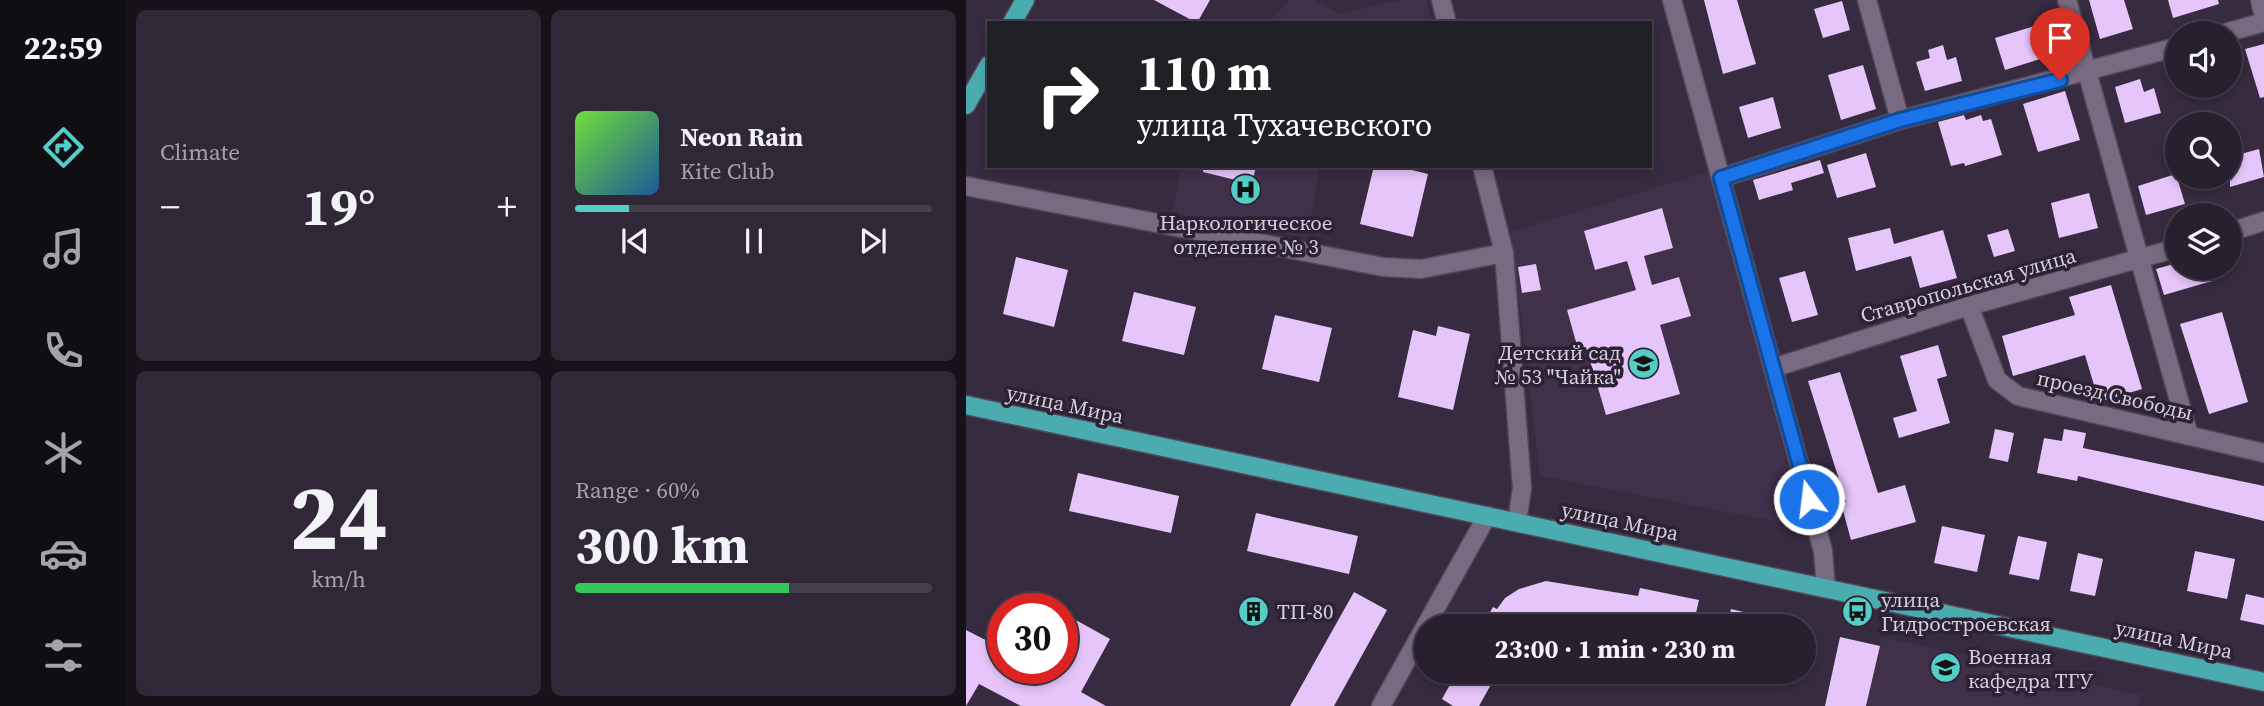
<!DOCTYPE html>
<html lang="en">
<head>
<meta charset="utf-8">
<style>
	:root { --surface:#29202f; --page:#312837; --text:#f1f3f6; --muted:#a5a3aa; --line:#453e4b; --accent:#54cdc7 }
	body { margin:0; font-family:"Source Serif 4",serif; background:var(--page); color:var(--text); height:100vh; display:flex; flex-direction:column; font-size:26px; white-space:nowrap }
	* { box-sizing:border-box; margin:0 }
	p { font-size:23px; color:var(--muted) }
	.icon { flex:none; width:38px; height:38px; fill:none; stroke:currentColor; stroke-width:2; stroke-linecap:round; stroke-linejoin:round }
	.map { position:relative; flex:1; overflow:hidden }
	.details { display:flex; flex-direction:column; gap:10px; padding:10px; background:#17121a; width:840px }
	.details>* { flex:none }
	.hud { position:absolute; left:21px; top:21px; width:665px; height:147px; border-radius:0px; box-shadow:0 4px 10px #0003,0 0 0 2px var(--line); background:#202124; color:#fff; overflow:hidden }
	.buttons { position:absolute; left:1199px; top:21px; display:grid; gap:14px }
	.buttons a { display:grid; place-items:center; width:77px; height:77px; border-radius:50%; background:var(--surface); box-shadow:0 4px 10px #0003,0 0 0 2px var(--line); font-size:35px }
	.speed { position:absolute; left:21px; top:593px; display:flex; gap:14px; font-size:35px; font-weight:700; text-align:center }
	.speed>* { display:grid; place-content:center; width:91px; height:91px; border-radius:50%; background:var(--surface); box-shadow:0 4px 10px #0003,0 0 0 2px var(--line); line-height:1 }
	.speed .limit { border:10px solid #d22; background:#fff; color:#111 }
	.pin { position:absolute; display:grid; place-items:center; width:60px; height:60px; color:#fff; margin:-72px -30px; border-radius:50% 50% 50% 0; rotate:-45deg; box-shadow:0 0 7px #0007 }
	.pin .icon { rotate:45deg }
	.me { position:absolute; width:77px; margin:-38px; rotate:345deg; stroke-linejoin:round; filter:drop-shadow(0 0 5px #0008) }
	.turn { display:flex; align-items:center; gap:24px; height:147px; padding:0 35px; font-size:32px }
	.turn .icon { width:91px; height:91px; stroke-width:2.5 }
	.turn b { display:block; font-size:49px; line-height:60px }
	.big { font-size:52px; font-weight:700; line-height:1.1 }
	.details .tile { flex:1; display:flex; flex-direction:column; justify-content:center; gap:10px; min-width:0; padding:0 24px; border-radius:10px; background:var(--page) }
	.details .dial { align-items:center; gap:0 }
	.dial b { font-size:91px; line-height:1 }
	.song { display:flex; align-items:center; gap:21px }
	.cover { width:84px; height:84px; border-radius:10px; background:linear-gradient(135deg,hsl(100 70% 55%),hsl(210 70% 35%)) }
	.played { height:7px; border-radius:4px; background:linear-gradient(90deg,var(--accent) 15%,var(--line) 15%) }
	.keys { display:flex; justify-content:space-around; direction:ltr }
	.heat { display:flex; justify-content:space-between; align-items:center; font-size:38px; direction:ltr }
	.charge { height:10px; border-radius:5px; background:linear-gradient(90deg,#34c759 60%,var(--line) 0) }
	.details .tiles { flex:1; display:grid; gap:10px; grid-template-columns:repeat(2,1fr) }
	.trip { position:absolute; left:448px; top:614px; width:402px; height:70px; border-radius:35px; background:var(--surface); box-shadow:0 4px 10px #0003,0 0 0 2px var(--line); font-weight:700; line-height:70px; text-align:center }
	main { display:flex; flex:1; min-height:0 }
	.dock { display:flex; flex-direction:column; width:126px; justify-content:space-around; align-items:center; background:#100d13; color:var(--muted) }
	.dock .icon { width:49px; height:49px }
	.dock .selected { color:var(--accent) }
	.dock b { font-size:32px; color:var(--text) }
	.map>svg:first-child { display:block }
	.built { fill:#40304a }
	.building { fill:#e6c5fb }
	.lines { fill:none; stroke-linecap:round; stroke-linejoin:round }
	.minor-casing { stroke:#514759; stroke-width:21 }
	.major-casing { stroke:#514759; stroke-width:21 }
	.minor { stroke:#786a81; stroke-width:18 }
	.major { stroke:#4bacb0; stroke-width:18 }
	.route-casing { stroke:#114b97; stroke-width:18 }
	.route { stroke:#1a73e8; stroke-width:12 }
	.labels { text-anchor:middle; dominant-baseline:central; stroke-width:7; stroke-linejoin:round; paint-order:stroke }
	.poi-label { font-size:21px; fill:#d5cedb; stroke:#2d2135; text-anchor:start }
	.street-label { font-size:21px; fill:#d5cedb; stroke:#2d2135 }
</style>
</head>
<body>
<main>
<nav class="dock">
<b>22:59</b>
<svg class="icon selected" aria-label="directions" viewBox="0 0 24 24"><path d="M12 3l9 9-9 9-9-9zM9 14v-3h6M13 9l2 2-2 2"/></svg>
<svg class="icon" aria-label="music" viewBox="0 0 24 24"><path d="M9 18V5l10-2v13"/><circle cx="6" cy="18" r="3"/><circle cx="16" cy="16" r="3"/></svg>
<svg class="icon" aria-label="phone" viewBox="0 0 24 24"><path d="M5 4h4l2 5-3 2q2 4 5 5l2-3 5 2v4C11 20 4 13 5 4z"/></svg>
<svg class="icon" aria-label="climate" viewBox="0 0 24 24"><path d="M12 3v18M4 7l16 10M4 17L20 7"/></svg>
<svg class="icon" aria-label="car" viewBox="0 0 24 24"><path d="M5 17H2v-5l4-1 3-4h7l3 4 3 1v5h-3M9 17h6M6 11h13"/><circle cx="7" cy="17" r="2"/><circle cx="17" cy="17" r="2"/></svg>
<svg class="icon" aria-label="filters" viewBox="0 0 24 24"><path d="M4 7h16M4 17h16"/><circle cx="9" cy="7" r="2"/><circle cx="15" cy="17" r="2"/></svg>
</nav>
<section class="details">
<div class="tiles">
<div class="tile"><p>Climate</p>
<div class="heat"><a>−</a><b class="big">19°</b><a>+</a></div>
</div>
<div class="tile">
<div class="song"><i class="cover"></i><div><b>Neon Rain</b><p>Kite Club</p></div></div>
<div class="played"></div>
<div class="keys"><svg class="icon" aria-label="previous" viewBox="0 0 24 24"><path d="M18 5L8 12l10 7zM5 5v14"/></svg><svg class="icon" aria-label="pause" viewBox="0 0 24 24"><path d="M8 5v14M16 5v14"/></svg><svg class="icon" aria-label="next" viewBox="0 0 24 24"><path d="M6 5l10 7-10 7zM19 5v14"/></svg></div>
</div>
<div class="tile dial"><b>24</b><p>km/h</p></div>
<div class="tile"><p>Range · 60%</p><b class="big">300 km</b><div class="charge"></div></div>
</div>
</section>
<div class="map">
<svg width="1298" height="706" viewBox="0 0 1298 706">
	<rect width="100%" height="100%" fill="#372b3f"/>
	<g class="built">
		<polygon points="324,0 348,0 374,14 434,0 460,0 466,23 301,23"/>
		<polygon points="215,166 354,166 341,238 206,213"/>
		<polygon points="744,171 838,527 574,476 545,232"/>
		<polygon points="916,637 1175,695 1172,706 900,706"/>
	</g>
	<g class="building">
		<polygon points="188,0 244,0 231,23"/>
		<polygon points="738,0 771,0 790,64 757,74"/>
		<polygon points="1123,0 1158,0 1167,29 1134,39"/>
		<polygon points="1202,0 1252,0 1253,4 1207,18"/>
		<polygon points="876,1 884,30 857,38 848,9"/>
		<polygon points="1075,24 1084,56 1039,70 1029,38"/>
		<polygon points="1298,44 1298,97 1294,98 1279,49"/>
		<polygon points="977,45 981,60 990,57 996,81 959,91 950,62 964,58 962,50"/>
		<polygon points="897,65 910,109 875,120 862,75"/>
		<polygon points="1174,79 1178,92 1188,88 1195,113 1159,123 1149,87"/>
		<polygon points="1099,91 1114,140 1072,152 1057,104"/>
		<polygon points="807,97 815,128 782,138 773,107"/>
		<polygon points="998,115 1000,120 1015,115 1017,121 1025,119 1036,155 999,166 998,163 985,166 972,122"/>
		<polygon points="1293,149 1298,177 1264,187 1264,157"/>
		<polygon points="900,153 910,187 871,198 861,165"/>
		<polygon points="854,160 858,173 825,183 827,190 793,200 787,180"/>
		<polygon points="237,166 290,166 286,184 237,172"/>
		<polygon points="408,166 430,166 462,174 447,237 394,224"/>
		<polygon points="1210,174 1219,204 1180,215 1172,186"/>
		<polygon points="1123,193 1132,228 1093,238 1085,203"/>
		<polygon points="696,208 707,248 678,256 686,285 713,277 725,316 694,325 714,394 640,415 620,347 612,349 601,310 670,290 661,261 629,270 618,231"/>
		<polygon points="924,228 928,244 977,230 991,278 954,288 945,256 890,271 882,238"/>
		<polygon points="1042,229 1049,251 1028,257 1021,235"/>
		<polygon points="50,257 102,270 88,327 37,314"/>
		<polygon points="1211,263 1211,268 1242,268 1246,281 1198,295 1190,269"/>
		<polygon points="570,264 575,290 556,293 552,267"/>
		<polygon points="839,271 852,315 826,322 813,278"/>
		<polygon points="1145,285 1176,389 1133,402 1119,355 1047,376 1036,336 1109,315 1103,297"/>
		<polygon points="168,292 230,307 218,355 156,341"/>
		<polygon points="1256,312 1282,402 1243,414 1214,324"/>
		<polygon points="309,315 366,328 353,382 296,369"/>
		<polygon points="472,326 504,334 487,410 432,397 447,330 470,336"/>
		<polygon points="972,345 981,376 971,379 984,423 933,438 927,418 951,411 934,356"/>
		<polygon points="874,372 912,493 939,485 950,522 885,540 875,503 880,502 842,381"/>
		<polygon points="1029,429 1048,433 1042,462 1023,458"/>
		<polygon points="1098,429 1120,433 1117,448 1298,486 1298,521 1112,476 1111,481 1071,473 1078,438 1096,441"/>
		<polygon points="112,473 213,496 205,533 103,511"/>
		<polygon points="290,513 392,536 383,574 281,551"/>
		<polygon points="976,526 1019,535 1011,572 968,563"/>
		<polygon points="1052,536 1081,542 1073,580 1043,574"/>
		<polygon points="1229,551 1269,559 1261,599 1221,591"/>
		<polygon points="1112,553 1137,559 1129,596 1104,591"/>
		<polygon points="580,581 672,596 674,588 733,600 727,626 609,626 568,619 559,626 516,626 527,607 531,609 539,598 553,589"/>
		<polygon points="388,592 421,610 368,706 324,706"/>
		<polygon points="1280,594 1298,598 1298,625 1274,620"/>
		<polygon points="765,609 812,620 811,626 761,626"/>
		<polygon points="108,619 144,639 115,692 140,706 55,706 13,684 0,706 0,630 37,649 37,668 96,668 96,641"/>
		<polygon points="874,637 914,646 900,706 859,706"/>
		<polygon points="491,672 532,672 513,706 487,706 476,699"/>
	</g>
	<g class="lines">
		<defs>
			<g id="minor">
				<polyline points="475,0 481,23"/>
				<polyline points="706,0 857,551 860,588"/>
				<polyline points="901,0 934,120"/>
				<polyline points="1101,0 1223,436"/>
				<polyline points="1294,0 1298,16"/>
				<polyline points="1259,33 1298,22"/>
				<polyline points="516,166 538,253 556,488 551,522"/>
				<polyline points="755,178 934,120 1211,47"/>
				<polyline points="0,186 417,267 455,269 538,253"/>
				<polyline points="1264,232 1298,221"/>
				<polyline points="1003,306 1031,380 1052,396 1298,453"/>
				<polyline points="807,368 1003,306 1211,248"/>
				<polyline points="415,706 521,516"/>
			</g>
			<g id="major">
				<polyline points="46,23 59,0"/>
				<polyline points="0,105 23,65"/>
				<polyline points="0,405 1298,682"/>
			</g>
		</defs>
		<use href="#minor" class="minor-casing"/>
		<use href="#major" class="major-casing"/>
		<use href="#minor" class="minor"/>
		<use href="#major" class="major"/>
	</g>
	<g class="lines">
		<defs>
			<polyline id="route" points="843,499 755,178 934,120 1094,80"/>
		</defs>
		<use href="#route" class="route-casing"/>
		<use href="#route" class="route"/>
	</g>
	<defs>
		<symbol id="hospital-disc" viewBox="-11 -11 22 22"><circle r="9.5" fill="#54cdc7" stroke="#2d2135"/><path d="M-5-5h3v3.5h4V-5h3V5h-3V1.5h-4V5h-3Z" fill="#111"/></symbol>
		<symbol id="school-disc" viewBox="-11 -11 22 22"><circle r="9.5" fill="#54cdc7" stroke="#2d2135"/><path d="M0-5L7-2L0 1L-7-2ZM-4 1L0 2.5L4 1V4Q0 6-4 4Z" fill="#111"/></symbol>
		<symbol id="building-disc" viewBox="-11 -11 22 22"><circle r="9.5" fill="#54cdc7" stroke="#2d2135"/><path d="M-4-6H4V6H1V3H-1V6H-4ZM-2.5-4.3h1.7v1.8h-1.7ZM.8-4.3h1.7v1.8H.8ZM-2.5-1h1.7V.8h-1.7ZM.8-1h1.7V.8H.8Z" fill="#111"/></symbol>
		<symbol id="bus-disc" viewBox="-11 -11 22 22"><circle r="9.5" fill="#54cdc7" stroke="#2d2135"/><path d="M-5-6H5V4H4V6H2V4H-2V6H-4V4H-5ZM-3.5-4V0h7V-4ZM-3.5 1.2v1.5H-2V1.2ZM2 1.2v1.5H3.5V1.2Z" fill="#111"/></symbol>
		<symbol id="university-disc" viewBox="-11 -11 22 22"><circle r="9.5" fill="#54cdc7" stroke="#2d2135"/><path d="M0-5L7-2L0 1L-7-2ZM-4 1L0 2.5L4 1V4Q0 6-4 4Z" fill="#111"/></symbol>
	</defs>
	<g fill-rule="evenodd">
		<use href="#hospital-disc" x="262" y="172" width="35" height="35"/>
		<use href="#school-disc" x="660" y="346" width="35" height="35"/>
		<use href="#building-disc" x="270" y="594" width="35" height="35"/>
		<use href="#bus-disc" x="874" y="594" width="35" height="35"/>
		<use href="#university-disc" x="962" y="650" width="35" height="35"/>
	</g>
	<g class="labels">
		<g class="poi-label">
			<text x="280" y="222" text-anchor="middle">Наркологическое<tspan x="280" dy="24">отделение № 3</tspan></text>
			<text x="655" y="352" text-anchor="end">Детский сад<tspan x="655" dy="24">№ 53 "Чайка"</tspan></text>
			<text x="915" y="599">улица<tspan x="915" dy="24">Гидростроевская</tspan></text>
			<text x="311" y="611">ТП-80</text>
			<text x="1002" y="656">Военная<tspan x="1002" dy="24">кафедра ТГУ</tspan></text>
		</g>
		<g class="street-label">
			<text transform="translate(1002 285) rotate(-16)">Ставропольская улица</text>
			<text transform="translate(1149 395) rotate(13)">проезд Свободы</text>
			<text transform="translate(99 404) rotate(12)">улица Мира</text>
			<text transform="translate(654 521) rotate(12)">улица Мира</text>
			<text transform="translate(1208 639) rotate(12)">улица Мира</text>
		</g>
	</g>
</svg>
<div class="buttons">
<a><svg class="icon" aria-label="sound" viewBox="0 0 24 24"><path d="M4 9h4l5-4v14l-5-4H4zM17 9q2 3 0 6"/></svg></a>
<a><svg class="icon" aria-label="search" viewBox="0 0 24 24"><circle cx="10" cy="10" r="6"/><path d="M15 15l6 6"/></svg></a>
<a><svg class="icon" aria-label="layers" viewBox="0 0 24 24"><path d="M12 4l9 5-9 5-9-5zM3 14l9 5 9-5"/></svg></a>
</div>
<div class="speed"><div class="limit">30</div></div>
<div class="pin" style="left:1094px;top:80px;background:#d93025"><svg class="icon" aria-label="arrive" viewBox="0 0 24 24"><path d="M6 21V4h12l-3 4 3 4H6"/></svg></div>
<svg class="me" style="left:843px;top:499px" viewBox="-20 -20 40 40"><circle r="17" fill="#1a73e8" stroke="#fff" stroke-width="3"/><path d="M0-11L8 9 0 5-8 9z" fill="#fff"/></svg>
<div class="trip">23:00 · 1 min · 230 m</div>
<div class="hud">
<div class="turn"><svg class="icon" aria-label="right" viewBox="0 0 24 24"><path d="M7 20v-9h11M14 6l5 5-5 5"/></svg><div><b>110 m</b>улица Тухачевского</div></div>
</div>
</div>
</main>
</body>
</html>
